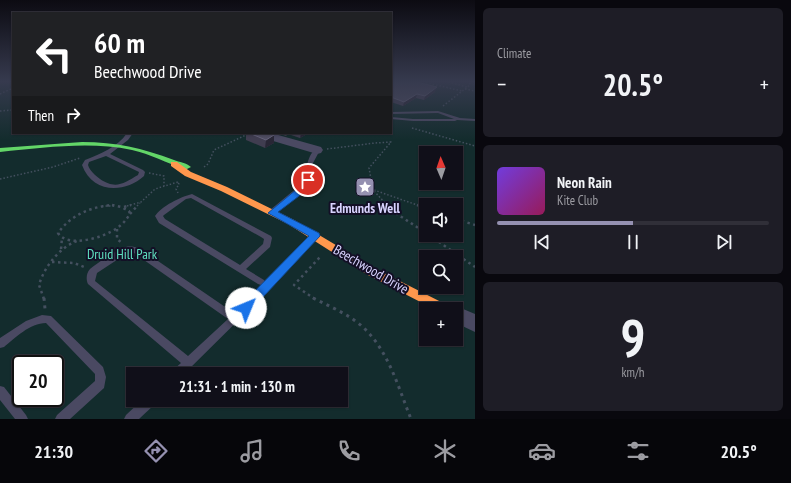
<!DOCTYPE html>
<html lang="en">
<head>
<meta charset="utf-8">
<style>
	:root { --surface:#100f19; --page:#1e1d26; --text:#f1f3f6; --muted:#9c9ca2; --line:#302f38; --accent:#9591b1 }
	body { margin:0; font-family:"PT Sans Narrow",sans-serif; background:var(--page); color:var(--text); height:100vh; display:flex; flex-direction:column; font-size:15px; white-space:nowrap }
	* { box-sizing:border-box; margin:0 }
	p { font-size:13px; color:var(--muted) }
	.icon { flex:none; width:22px; height:22px; fill:none; stroke:currentColor; stroke-width:2; stroke-linecap:round; stroke-linejoin:round }
	.map { position:relative; flex:1; overflow:hidden }
	.sheet { display:flex; flex-direction:column; gap:8px; padding:8px; background:#09080e; width:316px }
	.sheet>* { flex:none }
	.hud { position:absolute; left:12px; top:12px; width:380px; height:122px; border-radius:0px; box-shadow:0 1px 3px #0004,0 0 0 1px var(--line); background:#202124; color:#fff; overflow:hidden }
	.needle { width:26px; rotate:358deg }
	.controls { position:absolute; left:419px; top:146px; display:grid; gap:8px }
	.controls a { display:grid; place-items:center; width:44px; height:44px; border-radius:0px; background:var(--surface); box-shadow:0 1px 3px #0004,0 0 0 1px var(--line); font-size:20px }
	.speed { position:absolute; left:12px; top:355px; display:flex; gap:8px; font-size:20px; font-weight:700; text-align:center }
	.speed>* { display:grid; place-content:center; width:52px; height:52px; border-radius:50%; background:var(--surface); box-shadow:0 1px 3px #0004,0 0 0 1px var(--line); line-height:1 }
	.speed .limit { border:2px solid #111; border-radius:6px; background:#fff; color:#111 }
	.pin { position:absolute; display:grid; place-items:center; width:34px; height:34px; color:#fff; margin:-17px; border:2px solid #fff; border-radius:50%; box-shadow:0 1px 4px #0007 }
	.me { position:absolute; width:44px; margin:-22px; rotate:45deg; stroke-linejoin:round; filter:drop-shadow(0 0 3px #0008) }
	.turn { display:flex; align-items:center; gap:14px; height:84px; padding:0 16px; font-size:18px }
	.turn .icon { width:52px; height:52px; stroke-width:2.5 }
	.turn b { display:block; font-size:28px; line-height:34px }
	.then { display:flex; align-items:center; height:38px; padding:0 16px; background:#0003; gap:8px; font-size:15px }
	.big { font-size:30px; font-weight:800; line-height:1.1 }
	.sheet .widget { flex:1; display:flex; flex-direction:column; justify-content:center; gap:6px; min-width:0; padding:0 14px; border-radius:6px; background:var(--page) }
	.sheet .dial { align-items:center; gap:0 }
	.dial b { font-size:52px; line-height:1 }
	.song { display:flex; align-items:center; gap:12px }
	.cover { width:48px; height:48px; border-radius:6px; background:linear-gradient(135deg,hsl(260 70% 55%),hsl(330 70% 35%)) }
	.played { height:4px; border-radius:2px; background:linear-gradient(90deg,var(--accent) 50%,var(--line) 50%) }
	.keys { display:flex; justify-content:space-around; direction:ltr }
	.heat { display:flex; justify-content:space-between; align-items:center; font-size:22px; direction:ltr }
	.trip { position:absolute; left:126px; top:367px; width:222px; height:40px; border-radius:0px; background:var(--surface); box-shadow:0 1px 3px #0004,0 0 0 1px var(--line); font-weight:800; line-height:40px; text-align:center }
	.menu { display:flex; height:64px; justify-content:space-around; align-items:center; background:#06060a; color:var(--muted) }
	.menu .icon { width:28px; height:28px }
	.menu .current { color:var(--accent) }
	.menu b { font-size:18px; color:var(--text) }
	main { display:flex; flex:1; min-height:0 }
	.map>svg:first-child { display:block }
	.green { fill:#132c2d; fill-rule:evenodd }
	.lines { fill:none; stroke-linecap:round; stroke-linejoin:round }
	.path-far2 { stroke:#44505f; stroke-width:1.5; stroke-dasharray:1.5 2; stroke-linecap:butt }
	.path-far1 { stroke:#44505f; stroke-width:2.5; stroke-dasharray:2.5 3.5; stroke-linecap:butt }
	.path { stroke:#44505f; stroke-width:3; stroke-dasharray:3 4.5; stroke-linecap:butt }
	.lane { fill:#4a4962; fill-rule:evenodd }
	.street { fill:#4a4962; fill-rule:evenodd }
	.fast { fill:#63d668; fill-rule:evenodd }
	.slow { fill:#ff974d; fill-rule:evenodd }
	.wall { fill:#403d50 }
	.shaded-wall { fill:#282635 }
	.building { fill:#504e63; stroke:#66637b }
	.route { fill:#1a73e8; stroke:#114b97 }
	.labels { text-anchor:middle; dominant-baseline:central; stroke-width:4; stroke-linejoin:round; paint-order:stroke }
	.poi-label { font-size:14px; font-weight:bold; fill:#d9d4ff; stroke:#130f26 }
	.park-label { font-size:14px; fill:#5fe0c0; stroke:#130f26 }
	.street-label { font-size:14px; fill:#d9d4ff; stroke:#130f26 }
</style>
</head>
<body>
<main>
<div class="map">
<svg width="475" height="419" viewBox="0 0 475 419">
	<rect width="100%" height="100%" fill="#161421"/>
	<path class="green" d="M 0,81 L 13,81 L 13,133 L 391,133 L 391,81 L 475,81 L 475,419 L 0,419 ZM 426,153 L 456,153 L 456,183 L 426,183 ZM 426,205 L 456,205 L 456,235 L 426,235 ZM 426,257 L 456,257 L 456,287 L 426,287 ZM 426,309 L 456,309 L 456,339 L 426,339 ZM 21,364 L 55,364 L 55,398 L 21,398 ZM 133,374 L 341,374 L 341,400 L 133,400 Z"/>
	<g class="lines">
		<g class="path-far2">
			<polyline points="419,81 462,91"/>
			<polyline points="445,81 467,87"/>
			<polyline points="465,89 475,91"/>
			<polyline points="0,94 13,88"/>
			<polyline points="443,106 470,85 469,81"/>
			<polyline points="0,111 13,110"/>
			<polyline points="412,128 475,146"/>
			<polyline points="327,149 375,143 391,142 369,168 373,190 388,206"/>
			<polyline points="204,167 208,164 214,150 248,134"/>
			<polyline points="149,173 164,176 164,186"/>
			<polyline points="0,179 53,167 80,158"/>
			<polyline points="178,183 179,184 176,189 178,193"/>
			<polyline points="374,190 420,206"/>
			<polyline points="102,206 116,206"/>
			<polyline points="127,206 141,202 155,189 178,182"/>
			<polyline points="137,206 140,203"/>
		</g>
		<g class="path-far1">
			<path d="M 112,205 L 121,207 L 129,211 L 130,214 C 126,220 123,224 117,228 C 105,237 68,249 58,233 C 71,215 90,207 112,205 Z"/>
			<polyline points="387,205 394,212 426,233"/>
			<polyline points="417,205 426,208"/>
			<polyline points="124,207 131,205"/>
			<polyline points="130,214 138,205"/>
			<polyline points="456,219 475,225"/>
			<polyline points="117,229 117,239 122,243"/>
			<polyline points="429,235 475,267"/>
			<polyline points="61,249 62,238"/>
			<polyline points="52,262 74,263 84,267"/>
			<path d="M 44,299 L 39,285 C 44,267 60,247 77,241"/>
			<polyline points="315,299 294,285 320,257"/>
		</g>
		<g class="path">
			<polyline points="44,298 45,309"/>
			<path d="M 313,298 C 327,305 341,311 354,320 C 386,342 397,384 411,419"/>
		</g>
		<g class="lane">
			<polygon points="438,111 460,118 475,119 475,121 457,120 455,121 413,121 391,119 391,117 413,119 454,119 438,113 391,114 391,112"/>
			<path d="M 127,133 L 133,133 L 128,140 L 110,154 L 143,170 L 145,172 L 144,176 C 124,194 92,193 82,165 L 85,160 C 100,154 118,147 127,133 ZM 106,156 L 139,172 L 138,175 C 124,183 116,190 100,179 C 95,175 90,171 88,165 L 89,162 Z"/>
			<path d="M 317,148 L 320,150 L 313,163 L 309,184 L 274,214 L 270,214 L 268,212 L 270,210 L 304,182 C 306,171 307,154 317,148 Z"/>
			<path d="M 192,194 L 271,236 L 272,238 L 270,247 L 246,269 L 264,280 L 265,282 L 264,284 L 261,285 L 258,284 L 159,223 L 155,216 C 162,206 180,197 192,194 ZM 191,198 L 261,237 L 264,239 L 263,244 L 240,265 L 165,219 L 163,216 L 164,215 L 186,199 Z"/>
			<path d="M 314,234 L 317,235 L 318,237 L 317,239 L 272,287 L 184,374 L 172,374 L 173,370 L 181,363 L 88,284 C 86,280 86,273 90,269 C 94,265 120,248 126,247 C 130,246 135,247 139,248 L 234,313 L 266,283 L 311,235 ZM 129,252 L 134,253 L 228,319 L 188,356 L 95,281 L 97,273 Z"/>
			<path d="M 42,315 L 51,316 L 103,367 L 106,377 L 104,388 L 70,419 L 55,419 L 57,415 L 95,381 L 95,374 L 46,323 C 30,323 15,338 4,347 L 0,348 L 0,338 L 26,321 Z"/>
			<polygon points="0,386 4,387 26,415 28,419 15,419 0,400"/>
			<polygon points="142,400 157,400 155,404 139,419 124,419 126,415"/>
		</g>
		<g class="street">
			<polygon points="254,133 271,133 314,145 321,147 323,150 321,153 317,154 263,138 256,135"/>
			<polygon points="456,306 475,314 475,332 456,323 456,309 448,309"/>
		</g>
		<path class="fast" d="M 82,142 C 116,142 142,148 174,160 C 179,162 187,163 191,167 L 187,169 L 184,169 C 167,163 150,154 132,150 C 88,141 44,148 0,152 L 0,148 Z"/>
		<polygon class="slow" points="171,162 177,162 191,172 227,187 294,220 376,269 449,306 451,309 434,309 368,275 288,224 221,191 185,176 171,166"/>
	</g>
	<g class="wall">
		<polygon points="391,81 429,81 422,84 435,92 424,100 416,98 403,106 391,102"/>
		<polygon points="246,133 270,133 274,143 265,148 246,140"/>
		<polygon points="277,133 309,133 300,138 288,134 286,136"/>
	</g>
	<g class="shaded-wall">
		<polygon points="420,81 429,81 416,87 417,82"/>
		<polygon points="437,87 435,92 424,100 425,96"/>
		<polygon points="417,94 416,98 403,106 404,102"/>
		<polygon points="301,133 309,133 300,138"/>
		<polygon points="274,135 274,143 265,148 266,140"/>
	</g>
	<g class="building">
		<polygon points="391,81 420,81 417,82 437,87 425,96 417,94 404,102 391,97"/>
		<polygon points="249,133 270,133 274,135 266,140"/>
	</g>
	<linearGradient id="sky" x2="0" y2="1"><stop stop-color="#0c0b12"/><stop offset="0.58" stop-color="#363a4e"/><stop offset="1" stop-color="#363a4e" stop-opacity="0"/></linearGradient>
	<rect width="475" height="140" fill="url(#sky)"/>
	<polygon class="route" points="308,178 312,180 303,193 278,212 319,233 320,236 250,311 246,313 242,311 240,308 242,304 309,236 268,213 297,189 305,179"/>
	<defs>
		<symbol id="sight-square" viewBox="-11 -11 22 22"><rect x="-9" y="-9" width="18" height="18" rx="4" fill="#9591b1" stroke="#130f26"/><path d="M0-6L1.8-2.2L6-1.7L2.9 1.2L3.7 5.4L0 3.3L-3.7 5.4L-2.9 1.2L-6-1.7L-1.8-2.2Z" fill="#fff"/></symbol>
	</defs>
	<g fill-rule="evenodd">
		<use href="#sight-square" x="354" y="176" width="22" height="22"/>
	</g>
	<g class="labels">
		<g class="poi-label">
			<text x="365" y="208">Edmunds Well</text>
		</g>
		<g class="park-label">
			<text x="122" y="254">Druid Hill Park</text>
		</g>
		<g class="street-label">
			<text transform="translate(371 269) rotate(30)">Beechwood Drive</text>
		</g>
	</g>
</svg>
<div class="controls">
<a><svg class="needle" viewBox="-14 -14 28 28"><path d="M0-13l5 13h-10z" fill="#e53935"/><path d="M0 13l5-13h-10z" fill="#9c9ca2"/></svg></a>
<a><svg class="icon" aria-label="sound" viewBox="0 0 24 24"><path d="M4 9h4l5-4v14l-5-4H4zM17 9q2 3 0 6"/></svg></a>
<a><svg class="icon" aria-label="search" viewBox="0 0 24 24"><circle cx="10" cy="10" r="6"/><path d="M15 15l6 6"/></svg></a>
<a>+</a>
</div>
<div class="speed"><div class="limit">20</div></div>
<div class="pin" style="left:308px;top:180px;background:#d93025"><svg class="icon" aria-label="arrive" viewBox="0 0 24 24"><path d="M6 21V4h12l-3 4 3 4H6"/></svg></div>
<svg class="me" style="left:246px;top:308px" viewBox="-20 -20 40 40"><circle r="19" fill="#fff"/><path d="M0-13L10 11 0 6-10 11z" fill="#1a73e8"/></svg>
<div class="trip">21:31 · 1 min · 130 m</div>
<div class="hud">
<div class="turn"><svg class="icon" aria-label="left" viewBox="0 0 24 24"><path d="M17 20v-9H6M10 6l-5 5 5 5"/></svg><div><b>60 m</b>Beechwood Drive</div></div>
<div class="then">Then<svg class="icon" aria-label="right" viewBox="0 0 24 24"><path d="M7 20v-9h11M14 6l5 5-5 5"/></svg></div>
</div>
</div>
<section class="sheet">
<div class="widget"><p>Climate</p>
<div class="heat"><a>−</a><b class="big">20.5°</b><a>+</a></div>
</div>
<div class="widget">
<div class="song"><i class="cover"></i><div><b>Neon Rain</b><p>Kite Club</p></div></div>
<div class="played"></div>
<div class="keys"><svg class="icon" aria-label="previous" viewBox="0 0 24 24"><path d="M18 5L8 12l10 7zM5 5v14"/></svg><svg class="icon" aria-label="pause" viewBox="0 0 24 24"><path d="M8 5v14M16 5v14"/></svg><svg class="icon" aria-label="next" viewBox="0 0 24 24"><path d="M6 5l10 7-10 7zM19 5v14"/></svg></div>
</div>
<div class="widget dial"><b>9</b><p>km/h</p></div>
</section>
</main>
<nav class="menu">
<b>21:30</b>
<svg class="icon current" aria-label="directions" viewBox="0 0 24 24"><path d="M12 3l9 9-9 9-9-9zM9 14v-3h6M13 9l2 2-2 2"/></svg>
<svg class="icon" aria-label="music" viewBox="0 0 24 24"><path d="M9 18V5l10-2v13"/><circle cx="6" cy="18" r="3"/><circle cx="16" cy="16" r="3"/></svg>
<svg class="icon" aria-label="phone" viewBox="0 0 24 24"><path d="M5 4h4l2 5-3 2q2 4 5 5l2-3 5 2v4C11 20 4 13 5 4z"/></svg>
<svg class="icon" aria-label="climate" viewBox="0 0 24 24"><path d="M12 3v18M4 7l16 10M4 17L20 7"/></svg>
<svg class="icon" aria-label="car" viewBox="0 0 24 24"><path d="M5 17H2v-5l4-1 3-4h7l3 4 3 1v5h-3M9 17h6M6 11h13"/><circle cx="7" cy="17" r="2"/><circle cx="17" cy="17" r="2"/></svg>
<svg class="icon" aria-label="filters" viewBox="0 0 24 24"><path d="M4 7h16M4 17h16"/><circle cx="9" cy="7" r="2"/><circle cx="15" cy="17" r="2"/></svg>
<b>20.5°</b>
</nav>
</body>
</html>
